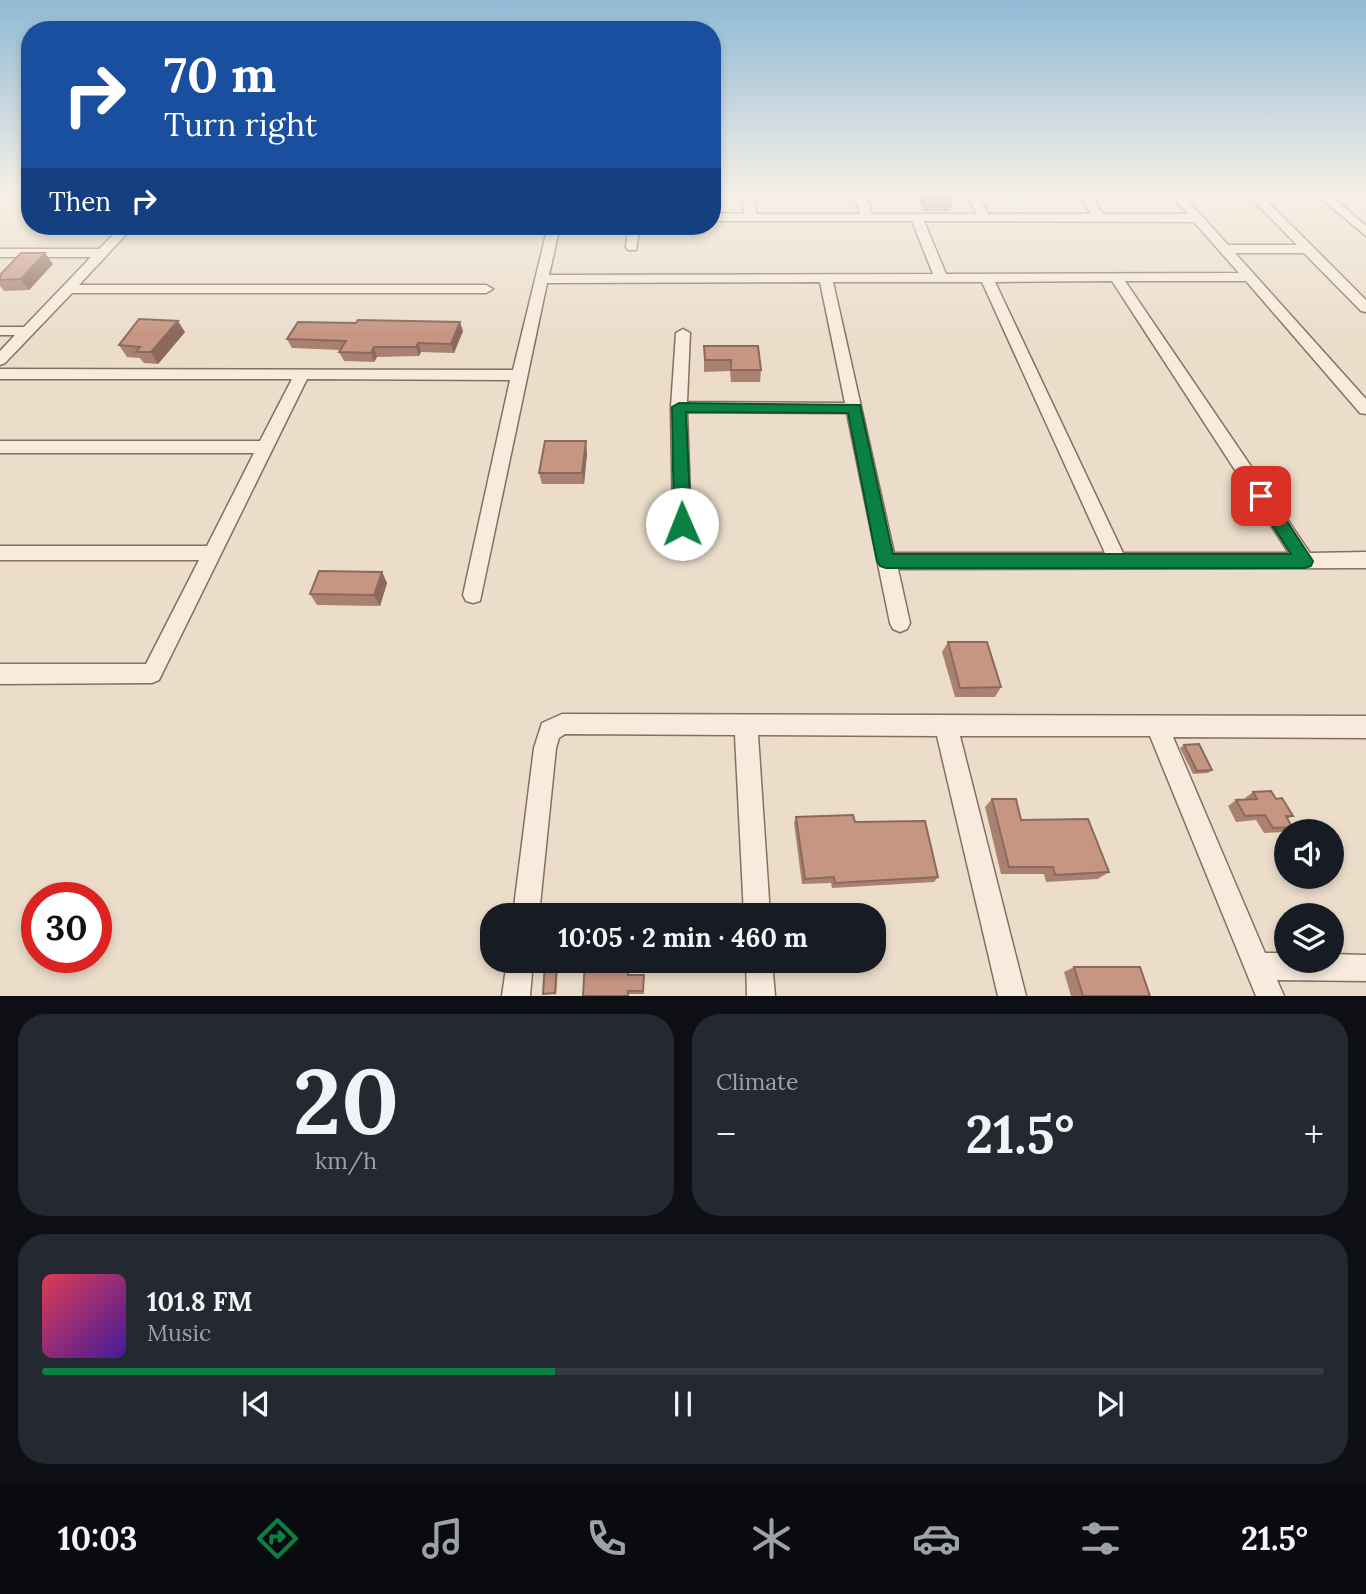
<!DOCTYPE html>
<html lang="en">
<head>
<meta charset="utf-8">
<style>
	:root { --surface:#171b24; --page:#242831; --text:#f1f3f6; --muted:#9ea1a6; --line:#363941; --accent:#0b8043 }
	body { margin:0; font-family:Lora,serif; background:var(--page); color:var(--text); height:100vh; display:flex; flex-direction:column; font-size:26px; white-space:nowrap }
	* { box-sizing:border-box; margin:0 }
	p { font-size:23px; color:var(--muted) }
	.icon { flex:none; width:38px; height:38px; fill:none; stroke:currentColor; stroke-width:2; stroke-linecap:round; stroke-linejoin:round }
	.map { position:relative; height:996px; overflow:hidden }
	.details { display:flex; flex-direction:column; gap:18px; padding:18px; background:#0d0f14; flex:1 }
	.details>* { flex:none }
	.hud { position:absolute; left:21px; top:21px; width:700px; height:214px; border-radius:28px; box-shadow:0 4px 10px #0003; background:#1a4fa0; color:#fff; overflow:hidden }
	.fabs { position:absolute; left:1274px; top:819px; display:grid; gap:14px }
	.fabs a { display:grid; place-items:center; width:70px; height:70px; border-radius:50%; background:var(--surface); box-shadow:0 4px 10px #0003; font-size:35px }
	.speed { position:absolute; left:21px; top:882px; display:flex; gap:14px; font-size:35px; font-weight:700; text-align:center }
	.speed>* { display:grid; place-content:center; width:91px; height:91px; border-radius:50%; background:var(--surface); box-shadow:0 4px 10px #0003; line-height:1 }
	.speed .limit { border:10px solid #d22; background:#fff; color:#111 }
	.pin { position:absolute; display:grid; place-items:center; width:60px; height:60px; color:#fff; margin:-30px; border-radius:14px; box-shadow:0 4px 10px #0006 }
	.me { position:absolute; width:77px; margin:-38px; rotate:359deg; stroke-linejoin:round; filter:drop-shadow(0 0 5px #0008) }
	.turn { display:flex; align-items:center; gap:24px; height:147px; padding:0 28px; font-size:32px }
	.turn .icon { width:91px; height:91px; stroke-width:2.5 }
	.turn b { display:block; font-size:49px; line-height:60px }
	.then { display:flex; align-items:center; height:66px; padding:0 28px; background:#0003; gap:14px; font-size:26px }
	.big { font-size:52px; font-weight:700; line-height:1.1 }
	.details .tile { flex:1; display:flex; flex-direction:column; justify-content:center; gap:10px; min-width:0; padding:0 24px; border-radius:28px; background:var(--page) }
	.details .dial { align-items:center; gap:0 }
	.dial b { font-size:91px; line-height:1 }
	.song { display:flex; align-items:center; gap:21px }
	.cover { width:84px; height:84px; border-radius:10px; background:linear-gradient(135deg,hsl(350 70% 55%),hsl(260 70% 35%)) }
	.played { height:7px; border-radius:4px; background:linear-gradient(90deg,var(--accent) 40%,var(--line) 40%) }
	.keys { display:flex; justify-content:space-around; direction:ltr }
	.heat { display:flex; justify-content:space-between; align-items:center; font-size:38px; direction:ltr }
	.details .tiles { flex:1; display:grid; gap:18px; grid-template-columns:1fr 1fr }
	.tile:last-child { grid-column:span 2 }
	.trip { position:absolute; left:480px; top:903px; width:406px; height:70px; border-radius:28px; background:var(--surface); box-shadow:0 4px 10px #0003; font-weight:700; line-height:70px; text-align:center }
	.tab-bar { display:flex; height:112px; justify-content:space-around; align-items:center; background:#090b0e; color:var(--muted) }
	.tab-bar .icon { width:49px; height:49px }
	.tab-bar .on { color:var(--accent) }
	.tab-bar b { font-size:32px; color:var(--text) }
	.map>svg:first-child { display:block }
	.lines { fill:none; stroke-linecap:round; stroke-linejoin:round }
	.street-casing { stroke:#866f60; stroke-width:3 }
	.street { fill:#f6ebdd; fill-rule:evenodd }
	.wall { fill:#aa8171 }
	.shaded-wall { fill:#8b695c }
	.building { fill:#c69683; stroke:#8b695c; stroke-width:2 }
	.route { fill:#0b8043; stroke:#07532c; stroke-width:2 }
</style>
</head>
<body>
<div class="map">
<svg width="1366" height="996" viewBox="0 0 1366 996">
	<rect width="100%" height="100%" fill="#ebddca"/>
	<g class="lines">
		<defs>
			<g id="street">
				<path d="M 742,194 L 754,194 L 756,214 L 860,214 L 854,194 L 866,194 L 872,214 L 977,214 L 966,194 L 978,194 L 988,214 L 1091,214 L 1078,194 L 1090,194 L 1103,214 L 1188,214 L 1170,194 L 1182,194 L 1228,245 L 1297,245 L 1247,194 L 1260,194 L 1366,300 L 1366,312 L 1361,311 L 1304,253 L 1235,253 L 1366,399 L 1366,414 L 1360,413 L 1246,281 L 1125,281 L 1310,553 L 1366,552 L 1366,568 L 898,569 L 910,623 L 907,629 L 900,632 L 893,629 L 890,623 L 847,413 L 687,412 L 691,525 L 688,530 L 676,530 L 673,525 L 671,407 L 676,333 L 683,329 L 690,333 L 687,402 L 845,403 L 820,282 L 547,283 L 480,601 L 473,603 L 466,601 L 463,595 L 510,380 L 307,379 L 159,680 L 152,683 L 0,684 L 0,664 L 146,664 L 199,560 L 0,560 L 0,546 L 207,546 L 254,453 L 0,453 L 0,441 L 260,441 L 292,379 L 0,379 L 0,369 L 513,370 L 548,226 L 560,226 L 549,275 L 933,274 L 912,221 L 712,221 L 712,213 L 744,214 ZM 924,221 L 1194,222 L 1239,273 L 946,274 ZM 1112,281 L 1289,553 L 1123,553 L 995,282 ZM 833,282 L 982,282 L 1105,553 L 894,553 Z"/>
				<polygon points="1316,194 1329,194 1366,226 1366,236"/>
				<polygon points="122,226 134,226 79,285 486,285 493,289 486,293 72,293 5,363 0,365 0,351 15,335 0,335 0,327 24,327 91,257 0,257 0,249 99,249"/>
				<polygon points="628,226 640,226 636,250 628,250 626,247"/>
				<polygon points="562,714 1366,716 1366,738 1173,737 1265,953 1286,953 1286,961 1332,961 1332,954 1366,955 1366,981 1277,980 1284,996 1256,996 1150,736 960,736 1026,996 998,996 937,736 758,735 770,915 744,915 735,735 565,734 559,738 556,748 539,915 513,915 534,748 542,723"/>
				<polygon points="507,961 533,961 530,996 502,996"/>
				<polygon points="746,961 772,961 775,996 747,996"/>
			</g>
		</defs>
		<use href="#street" class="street-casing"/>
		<use href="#street" class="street"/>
	</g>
	<g class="wall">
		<polygon points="917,194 948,194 952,204 950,211 923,211"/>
		<polygon points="53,264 29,290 4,291 0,286 0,275"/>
		<polygon points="463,331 454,353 421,352 419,356 377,357 374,362 344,361 339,352 340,350 292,348 287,339"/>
		<polygon points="185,332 158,364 144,363 140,358 127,357 119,345"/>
		<polygon points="704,346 761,370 760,382 731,382 730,371 704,372"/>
		<polygon points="587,453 584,484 542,484 539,473"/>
		<polygon points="382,572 387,583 380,606 317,605 310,594"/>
		<polygon points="948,642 1001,687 995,697 955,697 942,652"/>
		<polygon points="1184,745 1212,770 1208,773 1193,774 1180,748"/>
		<polygon points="1253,792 1276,799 1293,816 1287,819 1292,827 1282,832 1264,833 1256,820 1236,822 1228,806 1236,800 1246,800 1245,798"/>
		<polygon points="992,799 1021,820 1109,872 1098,879 1046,882 1044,874 1001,874 985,807"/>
		<polygon points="796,817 855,822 938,877 934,882 832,888 831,883 802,884 794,823"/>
		<polygon points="809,909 876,911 882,954 877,959 873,959 873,915 806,915"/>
		<polygon points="585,961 629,961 629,975 644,975 644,994 629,994"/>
		<polygon points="1074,967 1150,996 1071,996 1064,972"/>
	</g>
	<g class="shaded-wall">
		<polygon points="45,253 53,264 29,290 21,279"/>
		<polygon points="178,321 185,332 158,364 151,352"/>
		<polygon points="460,322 463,331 454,353 451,344"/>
		<polygon points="418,343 421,352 419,356 416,347"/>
		<polygon points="374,347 377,357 374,362 371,353"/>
		<polygon points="586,441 587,453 584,484 582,473"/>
		<polygon points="382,572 387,583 380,606 374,595"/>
		<polygon points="557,963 558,965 556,995 555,993"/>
	</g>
	<g class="building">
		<polygon points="921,194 948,194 952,204 925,204"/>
		<polygon points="21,253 45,253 21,279 0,280 0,275"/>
		<polygon points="139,319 178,321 151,352 136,352 140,347 119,345"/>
		<polygon points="358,320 460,322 451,344 418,343 416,347 374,347 371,353 339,352 346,341 287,339 298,322 356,323"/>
		<polygon points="704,346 758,346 761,370 731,370 731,360 705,360"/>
		<polygon points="545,441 586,441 582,473 539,473"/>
		<polygon points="319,571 382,572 374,595 310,594"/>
		<polygon points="948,642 987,642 1001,687 960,688"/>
		<polygon points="1199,744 1212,770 1197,771 1184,745"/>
		<polygon points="1271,791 1276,799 1282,798 1293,816 1286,816 1292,827 1273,828 1265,815 1245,816 1236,800 1257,799 1253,792"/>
		<polygon points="992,799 1016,799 1021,820 1088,819 1109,872 1055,875 1053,867 1009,867"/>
		<polygon points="853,815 855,822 925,821 938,877 835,883 834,877 805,879 796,817"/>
		<polygon points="809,909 876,911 882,954 873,954 873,915 810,915"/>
		<polygon points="585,961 628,961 628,975 644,975 643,991 628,991 628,996 583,996"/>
		<polygon points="545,963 557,963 555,993 543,994"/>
		<polygon points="1074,967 1140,967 1150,996 1083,996"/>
	</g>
	<linearGradient id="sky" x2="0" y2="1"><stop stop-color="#8fb9d4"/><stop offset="0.58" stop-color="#f6f0e7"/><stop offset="1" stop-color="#f6f0e7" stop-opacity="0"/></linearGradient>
	<rect width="1366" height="333" fill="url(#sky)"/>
	<polygon class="route" points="679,403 860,405 893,554 1291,554 1253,496 1261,490 1267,491 1313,561 1311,566 1305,568 886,568 880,566 877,561 848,413 686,412 691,524 682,531 674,524 672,407"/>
</svg>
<div class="fabs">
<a><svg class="icon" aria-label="sound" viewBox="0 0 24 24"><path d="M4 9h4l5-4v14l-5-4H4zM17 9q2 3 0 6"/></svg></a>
<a><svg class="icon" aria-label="layers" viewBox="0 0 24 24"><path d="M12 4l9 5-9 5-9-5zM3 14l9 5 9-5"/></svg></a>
</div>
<div class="speed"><div class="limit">30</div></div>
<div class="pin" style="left:1261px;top:496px;background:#d93025"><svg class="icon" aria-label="arrive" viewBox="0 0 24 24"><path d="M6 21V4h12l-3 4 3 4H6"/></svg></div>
<svg class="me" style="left:682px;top:524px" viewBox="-20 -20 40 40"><circle r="19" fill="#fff"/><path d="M0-13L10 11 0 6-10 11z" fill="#0b8043"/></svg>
<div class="trip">10:05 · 2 min · 460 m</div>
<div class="hud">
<div class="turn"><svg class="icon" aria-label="right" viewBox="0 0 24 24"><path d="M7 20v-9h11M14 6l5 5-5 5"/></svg><div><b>70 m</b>Turn right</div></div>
<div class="then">Then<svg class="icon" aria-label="right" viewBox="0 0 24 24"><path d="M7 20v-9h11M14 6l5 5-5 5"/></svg></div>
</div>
</div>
<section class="details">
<div class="tiles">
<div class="tile dial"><b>20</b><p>km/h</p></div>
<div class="tile"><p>Climate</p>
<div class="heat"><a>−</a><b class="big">21.5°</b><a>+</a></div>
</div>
<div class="tile">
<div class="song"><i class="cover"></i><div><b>101.8 FM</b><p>Music</p></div></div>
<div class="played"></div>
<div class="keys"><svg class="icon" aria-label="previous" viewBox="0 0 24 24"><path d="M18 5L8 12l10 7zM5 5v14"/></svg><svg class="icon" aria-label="pause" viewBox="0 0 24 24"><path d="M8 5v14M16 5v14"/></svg><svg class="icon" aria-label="next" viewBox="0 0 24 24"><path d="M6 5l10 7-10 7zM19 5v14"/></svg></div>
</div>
</div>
</section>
<nav class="tab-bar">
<b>10:03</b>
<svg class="icon on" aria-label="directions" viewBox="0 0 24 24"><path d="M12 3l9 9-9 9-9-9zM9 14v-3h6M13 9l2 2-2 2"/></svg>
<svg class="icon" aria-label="music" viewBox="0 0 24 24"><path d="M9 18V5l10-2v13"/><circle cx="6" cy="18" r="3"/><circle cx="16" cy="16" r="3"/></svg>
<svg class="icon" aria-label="phone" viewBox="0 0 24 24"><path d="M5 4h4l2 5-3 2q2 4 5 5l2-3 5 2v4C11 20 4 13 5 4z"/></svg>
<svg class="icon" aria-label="climate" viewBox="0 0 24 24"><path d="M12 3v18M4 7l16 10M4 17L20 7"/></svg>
<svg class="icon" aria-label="car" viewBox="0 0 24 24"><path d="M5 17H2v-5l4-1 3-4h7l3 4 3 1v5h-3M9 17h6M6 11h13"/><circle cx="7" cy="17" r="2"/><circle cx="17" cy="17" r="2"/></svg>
<svg class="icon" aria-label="filters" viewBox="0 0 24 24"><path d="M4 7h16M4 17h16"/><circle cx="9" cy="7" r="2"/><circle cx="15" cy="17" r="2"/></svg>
<b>21.5°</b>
</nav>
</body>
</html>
